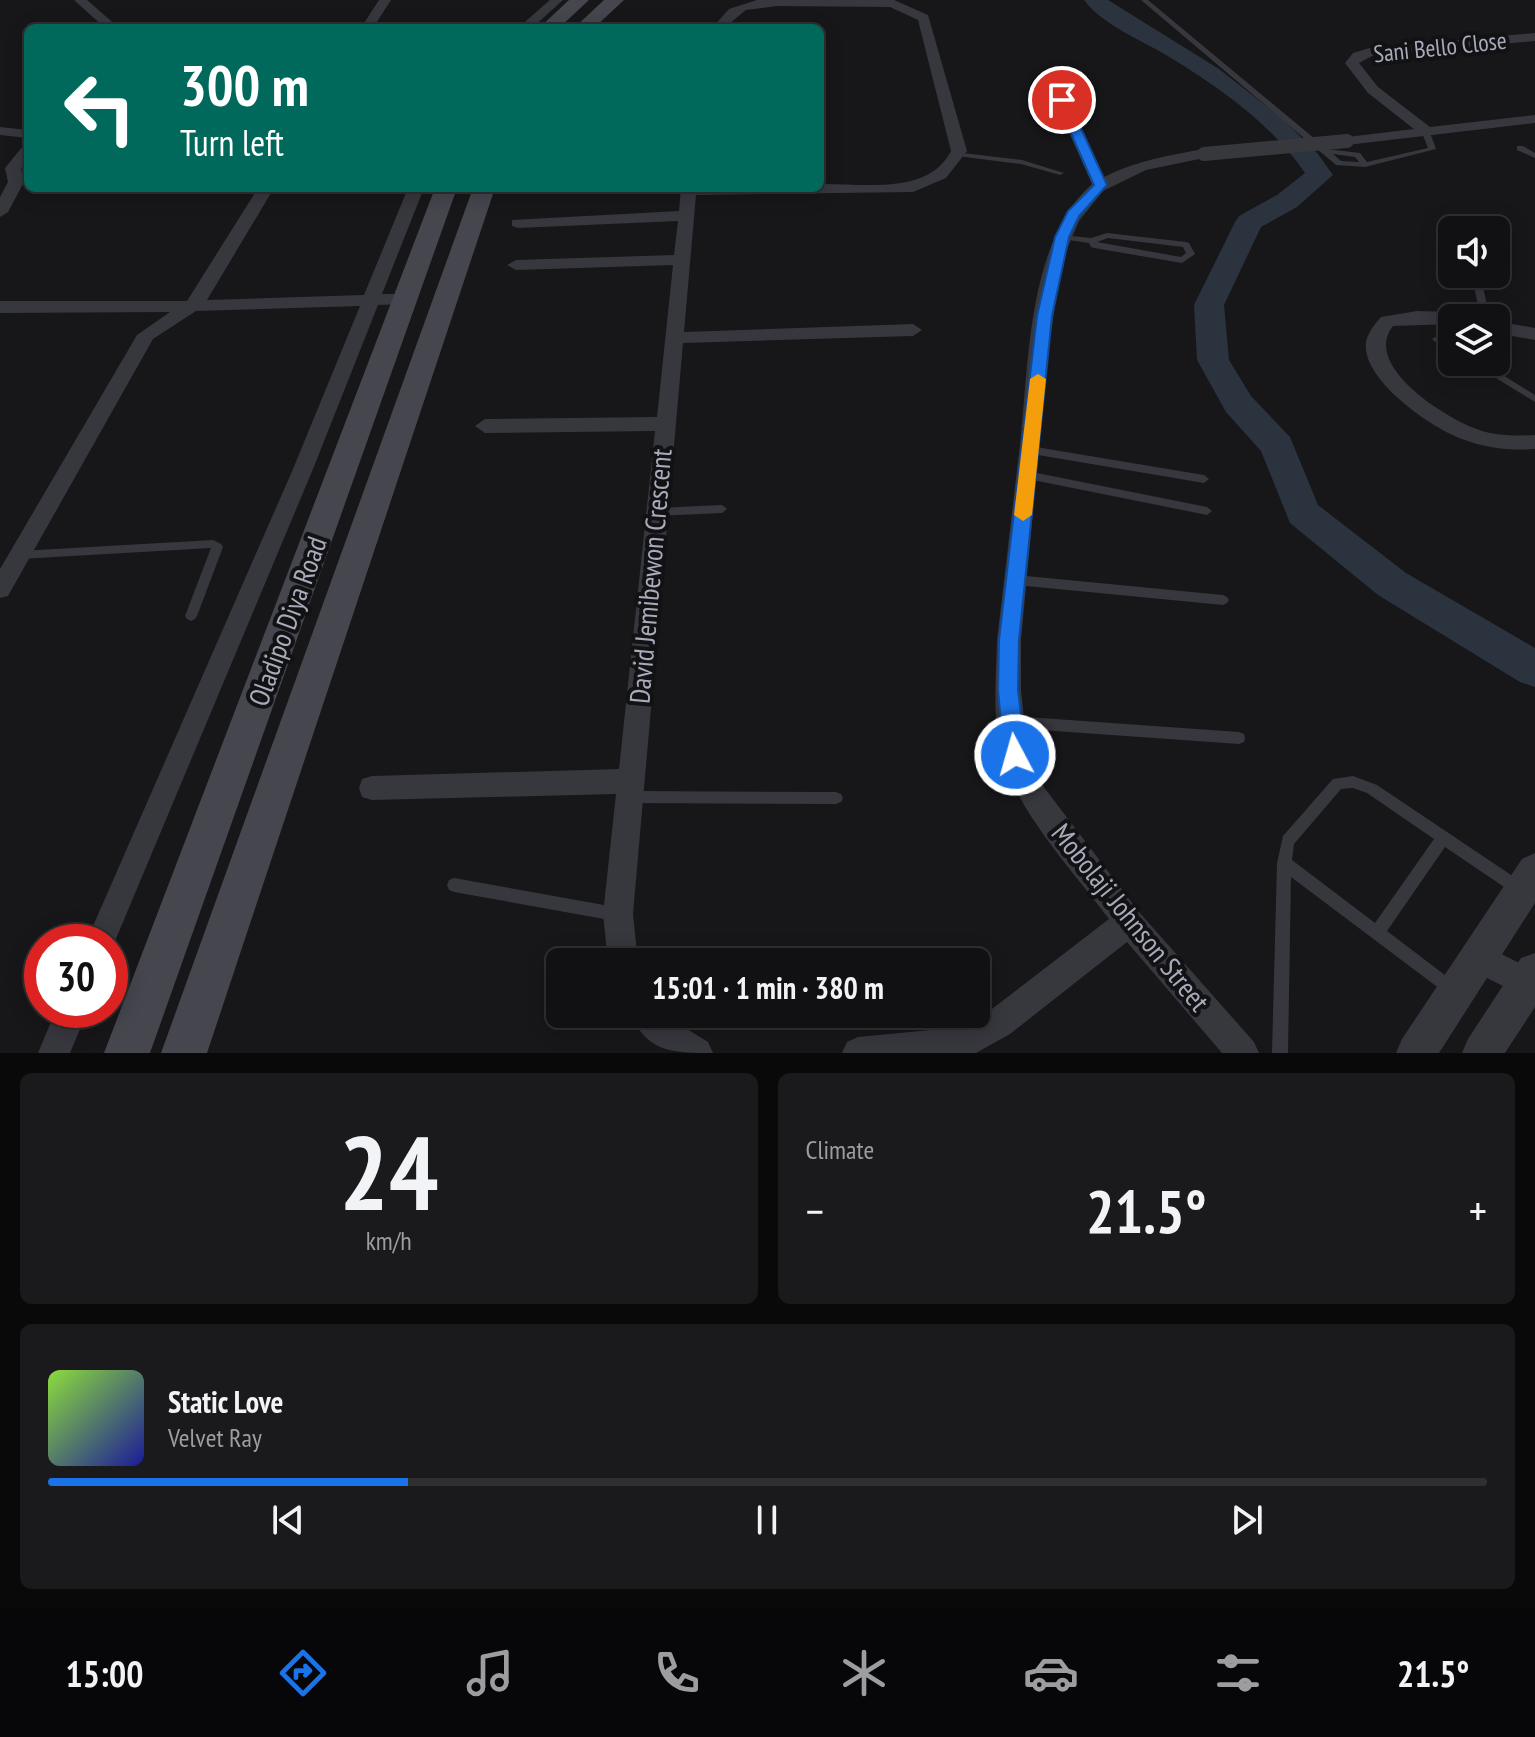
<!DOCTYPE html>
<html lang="en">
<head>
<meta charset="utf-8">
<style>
	:root { --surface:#111013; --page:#1a191c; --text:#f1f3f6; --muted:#9c9da0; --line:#303033; --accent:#1a73e8 }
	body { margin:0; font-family:"PT Sans Narrow",sans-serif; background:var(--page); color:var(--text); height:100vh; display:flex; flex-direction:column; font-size:30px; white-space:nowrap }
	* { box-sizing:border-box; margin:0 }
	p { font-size:26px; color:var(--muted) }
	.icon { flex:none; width:44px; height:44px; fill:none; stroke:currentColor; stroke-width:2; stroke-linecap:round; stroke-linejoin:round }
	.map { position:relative; height:1053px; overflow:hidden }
	.side { display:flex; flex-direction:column; gap:20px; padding:20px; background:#09090a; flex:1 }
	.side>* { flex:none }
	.banner { position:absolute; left:24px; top:24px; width:800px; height:168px; border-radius:12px; box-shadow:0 4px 20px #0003,0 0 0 2px var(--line); background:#00695c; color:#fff; overflow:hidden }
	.fabs { position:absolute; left:1438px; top:216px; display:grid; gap:16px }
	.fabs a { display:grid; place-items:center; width:72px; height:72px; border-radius:12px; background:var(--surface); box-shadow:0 4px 20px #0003,0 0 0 2px var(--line); font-size:40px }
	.speed { position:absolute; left:24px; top:924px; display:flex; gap:16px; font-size:40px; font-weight:700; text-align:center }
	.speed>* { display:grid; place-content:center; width:104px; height:104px; border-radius:50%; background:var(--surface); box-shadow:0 4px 20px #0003,0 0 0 2px var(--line); line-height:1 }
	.speed .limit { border:12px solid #d22; background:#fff; color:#111 }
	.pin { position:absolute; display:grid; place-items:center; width:68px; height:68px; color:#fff; margin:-34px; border:4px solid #fff; border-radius:50%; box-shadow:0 2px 8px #0007 }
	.me { position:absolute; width:88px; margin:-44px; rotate:354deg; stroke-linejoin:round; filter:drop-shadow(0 0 6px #0008) }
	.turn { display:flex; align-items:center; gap:28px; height:168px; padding:0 24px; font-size:36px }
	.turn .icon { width:104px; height:104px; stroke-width:2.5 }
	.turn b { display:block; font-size:56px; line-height:68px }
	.big { font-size:60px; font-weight:800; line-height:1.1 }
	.side .tile { flex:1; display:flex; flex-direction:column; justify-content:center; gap:12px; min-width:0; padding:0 28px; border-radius:12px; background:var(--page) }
	.side .dial { align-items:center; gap:0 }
	.dial b { font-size:104px; line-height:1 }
	.song { display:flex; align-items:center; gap:24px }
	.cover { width:96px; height:96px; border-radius:12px; background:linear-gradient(135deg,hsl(90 70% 55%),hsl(240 70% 35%)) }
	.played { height:8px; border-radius:4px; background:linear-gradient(90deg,var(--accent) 25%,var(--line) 25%) }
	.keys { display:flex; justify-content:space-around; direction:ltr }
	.heat { display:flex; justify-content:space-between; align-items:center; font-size:44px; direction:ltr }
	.side .tiles { flex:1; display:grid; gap:20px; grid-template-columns:1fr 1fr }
	.tile:last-child { grid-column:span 2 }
	.trip { position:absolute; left:546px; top:948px; width:444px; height:80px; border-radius:12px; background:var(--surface); box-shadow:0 4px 20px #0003,0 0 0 2px var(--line); font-weight:800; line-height:80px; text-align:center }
	.dock { display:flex; height:128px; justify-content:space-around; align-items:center; background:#070608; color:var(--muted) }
	.dock .icon { width:56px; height:56px }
	.dock .selected { color:var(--accent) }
	.dock b { font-size:36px; color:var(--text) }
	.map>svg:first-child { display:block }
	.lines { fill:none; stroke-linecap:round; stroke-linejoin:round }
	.river { fill:#2b333e; fill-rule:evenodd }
	.service { fill:#37373e; fill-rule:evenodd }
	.minor { fill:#37373e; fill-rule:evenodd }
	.tertiary { fill:#37373e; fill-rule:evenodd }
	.secondary { fill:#45464e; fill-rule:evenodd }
	.minor-bridge { stroke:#37373e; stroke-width:14 }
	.route { fill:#1a73e8; stroke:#114b97; stroke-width:2 }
	.slow { fill:#f59e0b }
	.labels { text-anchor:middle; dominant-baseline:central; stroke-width:8; stroke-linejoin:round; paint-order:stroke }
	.far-street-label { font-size:24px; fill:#a7abba; stroke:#121114 }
	.street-label { font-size:28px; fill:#a7abba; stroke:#121114 }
</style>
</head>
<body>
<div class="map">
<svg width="1535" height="1053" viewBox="0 0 1535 1053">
	<rect width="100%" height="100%" fill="#171619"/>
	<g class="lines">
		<path class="river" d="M 1084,0 L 1108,0 L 1219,69 L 1283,119 L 1318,154 L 1333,175 L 1297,207 L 1261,227 L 1224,305 L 1229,360 L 1251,396 L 1290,437 L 1318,505 L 1406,573 L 1535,648 L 1535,687 L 1520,682 L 1378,595 L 1290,523 L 1261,451 L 1226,412 L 1197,360 L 1194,305 L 1235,222 L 1239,216 L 1277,195 L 1305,173 C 1272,124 1216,85 1166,55 C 1139,39 1103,25 1084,0 Z"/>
		<g class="service">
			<path d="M 1141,0 L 1148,0 L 1327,149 L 1360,153 L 1367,162 L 1428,148 L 1421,130 L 1425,128 L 1429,130 L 1436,149 L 1365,167 L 1336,165 ZM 1333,154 L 1355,157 L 1359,162 L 1341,161 Z"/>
			<polygon points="1517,146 1523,146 1535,153 1535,158 1517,150"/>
			<polygon points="954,152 1022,160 1064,173 1060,175 1021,164 957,156 954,156"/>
			<path d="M 1107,233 L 1186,242 L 1189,243 L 1195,254 L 1182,263 L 1094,248 L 1091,247 L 1089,243 L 1062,239 L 1058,237 L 1062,235 L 1091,238 ZM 1108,238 L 1183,247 L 1186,253 L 1181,257 L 1097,242 Z"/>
			<polygon points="1472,274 1480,274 1490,318 1480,318"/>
			<polygon points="1437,336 1452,344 1452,351 1434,341 1432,339"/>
			<polygon points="1470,362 1482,362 1535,395 1535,402"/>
			<polygon points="1030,446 1204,475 1209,479 1204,483 1026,453 1025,450 1026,447"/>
			<polygon points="1027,471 1207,507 1212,511 1207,515 1023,478 1022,475 1023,472"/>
			<polygon points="722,505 727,509 722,513 656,516 651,512 656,508"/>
			<polygon points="213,540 221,544 223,547 197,616 195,619 191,621 187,619 185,616 211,548 20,559 16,558 14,555 16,552 20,551"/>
			<polygon points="1015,575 1223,595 1227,597 1229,600 1227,603 1223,605 1015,585 1011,583 1009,580 1011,577"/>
			<polygon points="1012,716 1239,732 1244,734 1245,738 1244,742 1239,744 1012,728 1007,726 1006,722 1007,718"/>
			<path d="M 1353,776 L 1377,785 L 1523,883 L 1525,888 L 1523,893 L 1518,895 L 1513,893 L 1445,847 L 1387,931 L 1458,985 L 1461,990 L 1458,995 L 1453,998 L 1448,995 L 1291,877 L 1288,1053 L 1272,1053 L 1277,863 L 1283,836 L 1333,779 ZM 1353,788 L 1367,793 L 1434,839 L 1375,923 L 1292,860 L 1294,844 L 1341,789 Z"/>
			<polygon points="630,791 836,792 841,794 843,798 841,802 836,804 630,803 625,801 623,797 625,793"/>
			<polygon points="454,878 615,907 620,909 622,914 620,919 615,921 454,892 449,890 447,885 449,880"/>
		</g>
		<g class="minor">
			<polygon points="74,0 87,0 119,28 105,28"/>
			<polygon points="379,0 391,0 373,28 361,28"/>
			<polygon points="550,0 563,0 532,28 518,28"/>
			<path d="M 757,0 L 894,0 L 928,15 L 967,151 L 946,178 L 913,192 L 696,195 L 684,332 L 913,324 L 922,330 L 913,336 L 683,343 L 633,914 L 638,962 L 608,962 L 603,914 L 616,794 L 372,800 L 362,797 L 359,788 L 362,779 L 372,776 L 619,769 L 655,431 L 485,433 L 475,426 L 485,419 L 657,417 L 673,265 L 516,270 L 507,265 L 516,260 L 674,255 L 678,221 L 518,228 L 512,226 L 512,220 L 679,211 L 681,188 L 820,188 L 820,184 C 863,183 928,196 951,151 L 918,20 L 890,7 L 777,6 L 746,10 L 724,28 L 712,28 L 729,9 Z"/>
			<polygon points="1535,33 1535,41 1372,56 1359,63 1378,87 1430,127 1535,115 1535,123 1347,145 1340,141 1347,137 1414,129 1368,93 1345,63 1353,53 1370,48"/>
			<path d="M 1049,68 L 1056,72 L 1104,177 C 1135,161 1170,155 1204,149 L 1212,154 L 1209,157 L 1146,170 L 1103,191 L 1079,221 L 1067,249 L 1059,281 L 1048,351 L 1021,640 L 1021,690 L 1028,755 L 1043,786 L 1139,912 L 1254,1042 L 1259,1053 L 1222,1053 L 1127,942 L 1010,1034 L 976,1053 L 842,1053 L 847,1042 L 858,1037 L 962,1027 L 988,1012 L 1109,919 C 1073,871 1019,814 1002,756 C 992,720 996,677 997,640 C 1005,575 1012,510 1020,445 C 1029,364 1027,242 1092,184 L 1042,72 Z"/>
			<polygon points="0,127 28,130 28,138 0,135"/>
			<polygon points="28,145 28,159 21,168 24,182 8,212 0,217 0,197 8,182 5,168 23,146"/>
			<polygon points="258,188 274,188 207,300 364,295 408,188 424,188 382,294 407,294 416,299 407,304 378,305 313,469 110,953 110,942 86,942 293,469 360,306 196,311 153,339 8,596 0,598 0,569 137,335 170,312 0,313 0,301 187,301"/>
			<path d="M 1417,311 L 1452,312 L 1461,318 L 1452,318 L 1452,324 L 1393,326 C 1362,365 1443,416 1474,428 C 1493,436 1515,436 1535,435 L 1535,449 C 1511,451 1485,448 1462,439 C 1432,428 1370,385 1366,350 C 1364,337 1373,326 1381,317 Z"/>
			<polygon points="1496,321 1535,328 1535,340 1496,333"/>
			<polygon points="1478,942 1535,971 1535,1002 1467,968 1463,957 1467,946"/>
			<polygon points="56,1010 88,1010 70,1053 38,1053"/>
			<path d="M 630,1014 L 663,1014 L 708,1042 L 713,1053 C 673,1053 648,1053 630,1014 Z"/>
		</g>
		<g class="tertiary">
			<polygon points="1535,853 1535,903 1439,1053 1396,1053 1402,1039 1522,859"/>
			<polygon points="1535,953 1535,1007 1505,1053 1462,1053 1468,1039 1521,958"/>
		</g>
		<g class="secondary">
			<polygon points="569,0 589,0 559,28 539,28"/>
			<polygon points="604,0 624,0 594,28 574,28"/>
			<polygon points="435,188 457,188 150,1053 104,1053"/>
			<polygon points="473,188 495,188 207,1053 161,1053"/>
		</g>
		<polyline class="minor-bridge" points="1204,154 1347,141"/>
	</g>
	<polygon class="route" points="1062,97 1068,100 1107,185 1079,216 1069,237 1052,316 1019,640 1018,690 1026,755 1023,762 1015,765 1008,762 1004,755 998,690 999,640 1037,316 1055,237 1068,211 1094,185 1056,100"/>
	<polygon class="slow" points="1038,374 1046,379 1032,515 1023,521 1014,515 1030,379"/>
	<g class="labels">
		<g class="far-street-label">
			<text transform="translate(1440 47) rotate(-6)">Sani Bello Close</text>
		</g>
		<g class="street-label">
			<text transform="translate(650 576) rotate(-85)">David Jemibewon Crescent</text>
			<text transform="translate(287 621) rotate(-70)">Oladipo Diya Road</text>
			<text transform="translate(1131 917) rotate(51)">Mobolaji Johnson Street</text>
		</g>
	</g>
</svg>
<div class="fabs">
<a><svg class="icon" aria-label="sound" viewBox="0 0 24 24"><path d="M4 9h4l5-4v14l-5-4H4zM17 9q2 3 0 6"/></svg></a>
<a><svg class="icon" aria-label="layers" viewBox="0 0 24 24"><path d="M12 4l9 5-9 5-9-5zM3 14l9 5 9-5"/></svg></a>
</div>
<div class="speed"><div class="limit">30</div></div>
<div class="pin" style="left:1062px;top:100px;background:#d93025"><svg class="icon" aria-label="arrive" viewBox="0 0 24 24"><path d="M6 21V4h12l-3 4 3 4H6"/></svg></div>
<svg class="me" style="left:1015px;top:755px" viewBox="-20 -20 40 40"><circle r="17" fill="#1a73e8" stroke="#fff" stroke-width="3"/><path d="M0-11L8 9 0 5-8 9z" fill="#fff"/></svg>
<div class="trip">15:01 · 1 min · 380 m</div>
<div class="banner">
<div class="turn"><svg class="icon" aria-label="left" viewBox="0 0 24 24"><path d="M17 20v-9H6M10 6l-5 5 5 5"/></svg><div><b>300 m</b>Turn left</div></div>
</div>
</div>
<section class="side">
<div class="tiles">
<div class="tile dial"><b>24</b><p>km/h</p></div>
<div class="tile"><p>Climate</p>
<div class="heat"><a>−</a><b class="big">21.5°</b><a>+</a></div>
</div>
<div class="tile">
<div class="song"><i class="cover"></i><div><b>Static Love</b><p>Velvet Ray</p></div></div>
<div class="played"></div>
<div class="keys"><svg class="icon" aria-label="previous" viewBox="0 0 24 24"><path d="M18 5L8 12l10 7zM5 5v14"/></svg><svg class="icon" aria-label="pause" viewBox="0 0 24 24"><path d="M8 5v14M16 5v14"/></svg><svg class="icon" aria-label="next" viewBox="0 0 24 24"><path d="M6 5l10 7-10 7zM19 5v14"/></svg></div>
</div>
</div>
</section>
<nav class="dock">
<b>15:00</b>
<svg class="icon selected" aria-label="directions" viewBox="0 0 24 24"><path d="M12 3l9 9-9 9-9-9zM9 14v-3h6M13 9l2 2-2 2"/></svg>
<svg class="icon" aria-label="music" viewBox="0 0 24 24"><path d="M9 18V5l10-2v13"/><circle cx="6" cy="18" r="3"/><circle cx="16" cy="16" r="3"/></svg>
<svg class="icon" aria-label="phone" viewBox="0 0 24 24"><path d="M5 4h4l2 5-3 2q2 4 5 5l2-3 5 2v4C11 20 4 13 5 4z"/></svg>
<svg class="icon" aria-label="climate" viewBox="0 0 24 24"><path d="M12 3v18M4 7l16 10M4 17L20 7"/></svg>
<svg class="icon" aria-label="car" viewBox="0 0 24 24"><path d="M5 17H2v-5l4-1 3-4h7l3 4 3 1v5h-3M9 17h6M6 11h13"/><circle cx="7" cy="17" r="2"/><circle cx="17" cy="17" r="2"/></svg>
<svg class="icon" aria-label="filters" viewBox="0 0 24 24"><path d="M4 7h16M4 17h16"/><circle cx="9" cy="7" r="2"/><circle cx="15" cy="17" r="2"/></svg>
<b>21.5°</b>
</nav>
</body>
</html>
